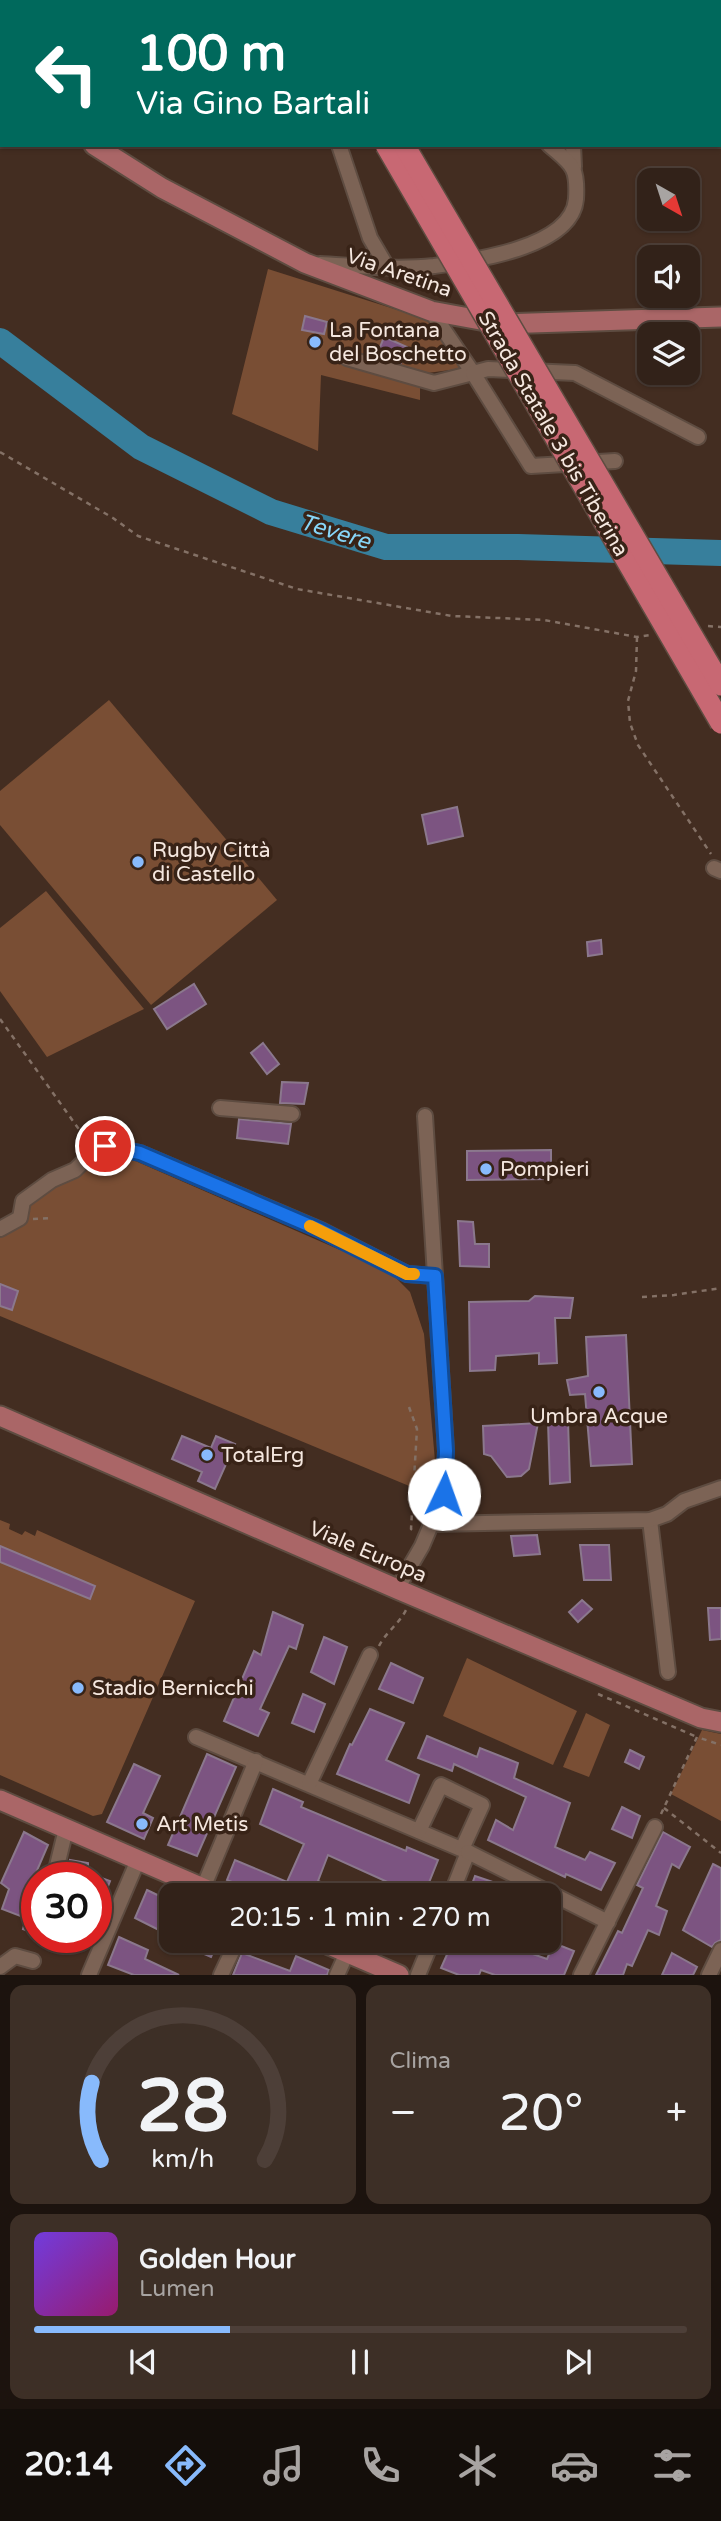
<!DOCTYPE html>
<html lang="it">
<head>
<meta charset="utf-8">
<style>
	:root { --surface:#322219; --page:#3d2f26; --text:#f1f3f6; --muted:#a8a4a2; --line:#4d3f38; --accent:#88bafc }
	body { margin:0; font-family:"Varela Round",sans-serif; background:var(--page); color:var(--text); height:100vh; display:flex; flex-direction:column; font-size:26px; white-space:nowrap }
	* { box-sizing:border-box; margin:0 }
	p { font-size:23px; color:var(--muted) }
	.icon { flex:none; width:38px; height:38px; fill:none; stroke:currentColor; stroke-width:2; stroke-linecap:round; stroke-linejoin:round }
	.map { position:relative; height:1975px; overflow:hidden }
	.details { display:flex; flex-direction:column; gap:10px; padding:10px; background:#1c130e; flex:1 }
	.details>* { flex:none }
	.guide { position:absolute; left:0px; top:0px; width:721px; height:147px; box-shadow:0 2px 5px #0004,0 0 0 2px var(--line); background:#00695c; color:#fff; overflow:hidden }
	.needle { width:46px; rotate:141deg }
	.fabs { position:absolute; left:637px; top:168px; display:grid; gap:14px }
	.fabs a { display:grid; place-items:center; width:63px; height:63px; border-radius:14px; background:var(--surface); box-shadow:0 2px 5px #0004,0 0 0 2px var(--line); font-size:35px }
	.speed { position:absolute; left:21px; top:1862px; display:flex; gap:14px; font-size:35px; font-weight:700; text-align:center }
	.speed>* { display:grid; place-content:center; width:91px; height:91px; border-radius:50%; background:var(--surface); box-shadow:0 2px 5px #0004,0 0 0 2px var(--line); line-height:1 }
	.speed .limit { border:10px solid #d22; background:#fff; color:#111 }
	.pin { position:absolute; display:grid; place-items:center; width:60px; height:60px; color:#fff; margin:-30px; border:4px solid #fff; border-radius:50%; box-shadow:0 2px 7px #0007 }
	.me { position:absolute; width:77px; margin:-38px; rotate:3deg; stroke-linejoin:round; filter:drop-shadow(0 0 5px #0008) }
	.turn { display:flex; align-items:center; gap:24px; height:147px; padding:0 21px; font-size:32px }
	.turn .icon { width:91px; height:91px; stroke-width:2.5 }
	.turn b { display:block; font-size:49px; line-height:60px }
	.big { font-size:52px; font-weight:600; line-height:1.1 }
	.details .widget { flex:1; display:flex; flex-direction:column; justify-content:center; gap:10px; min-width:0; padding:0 24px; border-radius:14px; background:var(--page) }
	.details .dial { align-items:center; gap:0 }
	.dial svg { height:182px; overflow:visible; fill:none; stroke:var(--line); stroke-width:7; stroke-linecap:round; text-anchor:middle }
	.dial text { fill:var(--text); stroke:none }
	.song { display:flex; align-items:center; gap:21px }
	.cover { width:84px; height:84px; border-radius:10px; background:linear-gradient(135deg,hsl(260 70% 55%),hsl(320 70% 35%)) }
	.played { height:7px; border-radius:4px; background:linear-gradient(90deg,var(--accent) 30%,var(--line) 30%) }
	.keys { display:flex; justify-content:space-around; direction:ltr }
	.heat { display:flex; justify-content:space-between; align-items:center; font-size:38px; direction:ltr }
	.details .tiles { flex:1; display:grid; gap:10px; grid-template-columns:1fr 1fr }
	.widget:last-child { grid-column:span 2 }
	.trip { position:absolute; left:159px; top:1883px; width:402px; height:70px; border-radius:14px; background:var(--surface); box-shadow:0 2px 5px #0004,0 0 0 2px var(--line); font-weight:600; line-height:70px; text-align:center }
	.tab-bar { display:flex; height:112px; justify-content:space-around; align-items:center; background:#140e0a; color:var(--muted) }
	.tab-bar .icon { width:49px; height:49px }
	.tab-bar .active { color:var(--accent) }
	.tab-bar b { font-size:32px; color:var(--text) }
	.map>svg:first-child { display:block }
	.green { fill:#794e34 }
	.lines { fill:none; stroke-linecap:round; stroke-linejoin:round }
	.river { stroke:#377f9c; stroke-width:26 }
	.building { fill:#7c5481; stroke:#8b788d; stroke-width:2 }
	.minor-casing { stroke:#5e4c41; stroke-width:18 }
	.major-casing { stroke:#5e4c41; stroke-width:23 }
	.highway-casing { stroke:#5e4c41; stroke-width:24 }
	.path { stroke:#847166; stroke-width:2.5; stroke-dasharray:5 5; stroke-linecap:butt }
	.minor { stroke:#7c6355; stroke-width:14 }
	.major { stroke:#aa6667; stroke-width:19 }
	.highway { stroke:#c86873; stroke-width:21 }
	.highway-bridge-casing { stroke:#5e4c41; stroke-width:24; stroke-linecap:butt }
	.highway-bridge { stroke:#c86873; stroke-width:21 }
	.route-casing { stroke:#114b97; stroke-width:18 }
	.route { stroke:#1a73e8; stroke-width:12 }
	.slow { stroke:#f59e0b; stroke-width:12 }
	.poi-dot { fill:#88bafc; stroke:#382317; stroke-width:2.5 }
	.labels { text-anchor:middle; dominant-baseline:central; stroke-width:7; stroke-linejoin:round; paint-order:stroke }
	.street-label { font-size:21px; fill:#f5e7df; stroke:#382317 }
	.poi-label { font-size:21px; fill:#f5e7df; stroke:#382317; text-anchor:start }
	.water-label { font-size:23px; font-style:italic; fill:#87d6f8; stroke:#382317 }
</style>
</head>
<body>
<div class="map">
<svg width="721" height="1975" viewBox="0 0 721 1975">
	<rect width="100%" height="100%" fill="#432d21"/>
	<g class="green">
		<polygon points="268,269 426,319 465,368 420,374 420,400 321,375 318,451 232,414"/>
		<polygon points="109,700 277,900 151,1005 0,825 0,791"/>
		<polygon points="46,891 144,1009 47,1057 0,991 0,928"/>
		<path d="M 107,1159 L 133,1160 L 370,1263 L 396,1278 L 410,1292 L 424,1334 L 435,1461 L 430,1490 L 414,1488 L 0,1316 L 0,1234 C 30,1203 64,1172 107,1159 Z"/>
		<polygon points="0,1520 10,1524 9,1529 22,1535 25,1531 35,1536 37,1530 195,1601 102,1814 93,1816 0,1775"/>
		<polygon points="467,1658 577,1711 553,1765 443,1716"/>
		<polygon points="586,1713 610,1725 589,1777 563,1767"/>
		<polygon points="702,1730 721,1734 721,1821 671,1794"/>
	</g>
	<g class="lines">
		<polyline class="river" points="0,341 141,447 271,512 386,547 518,547 721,553"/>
	</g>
	<g class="building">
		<polygon points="305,316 327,322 324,334 302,330"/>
		<polygon points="384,337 407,347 401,363 377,355"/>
		<polygon points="457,807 463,836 428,844 422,815"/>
		<polygon points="601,940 602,954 588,956 587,942"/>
		<polygon points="194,984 206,1004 167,1029 154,1009"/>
		<polygon points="263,1043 279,1064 267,1074 251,1053"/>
		<polygon points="282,1082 308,1083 304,1104 280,1103"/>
		<polygon points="239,1119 291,1124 288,1144 237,1138"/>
		<polygon points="551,1150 551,1179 467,1180 467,1151"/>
		<polygon points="458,1221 473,1222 475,1244 489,1244 489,1267 460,1266"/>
		<polygon points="0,1284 18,1291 12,1310 0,1306"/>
		<polygon points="535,1296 573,1298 570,1318 555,1318 557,1363 539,1364 539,1353 496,1356 495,1370 470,1371 469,1302 529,1301"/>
		<polygon points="626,1335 632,1464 591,1466 585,1394 570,1395 567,1380 588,1376 586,1337"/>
		<polygon points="568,1421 570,1482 550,1484 548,1422"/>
		<polygon points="538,1423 529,1469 521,1476 507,1477 491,1456 484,1454 483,1426"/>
		<polygon points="182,1436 211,1448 216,1436 235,1444 215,1489 198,1481 202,1472 172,1459"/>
		<polygon points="537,1535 540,1554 514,1556 511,1536"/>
		<polygon points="580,1545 609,1545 611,1580 584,1580"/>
		<polygon points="0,1546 95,1586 90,1599 0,1562"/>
		<polygon points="582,1600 592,1609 578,1622 569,1612"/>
		<polygon points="708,1608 721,1608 721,1639 710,1640"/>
		<polygon points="273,1612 303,1625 296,1649 289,1646 260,1709 269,1713 258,1736 224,1721 254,1651 261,1655"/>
		<polygon points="324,1637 347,1647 334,1684 311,1672"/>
		<polygon points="391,1663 423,1678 413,1703 379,1689"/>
		<polygon points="303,1694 325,1704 314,1732 292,1723"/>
		<polygon points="370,1709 404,1723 386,1760 419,1775 409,1803 337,1774 350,1744 352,1745"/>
		<polygon points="427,1736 477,1757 480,1748 518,1763 514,1778 570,1803 555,1847 585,1860 590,1852 615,1863 601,1890 566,1874 565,1877 488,1840 496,1820 513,1830 526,1797 454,1764 452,1771 418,1758"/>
		<polygon points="630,1750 644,1757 639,1769 625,1762"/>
		<polygon points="207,1754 236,1767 197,1856 168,1845"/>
		<polygon points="134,1764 160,1776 143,1813 153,1818 144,1839 107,1822"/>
		<polygon points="273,1789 303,1802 301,1807 406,1851 407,1847 438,1860 424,1895 414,1895 391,1886 392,1884 328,1855 318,1881 352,1895 263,1895 227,1880 235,1860 287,1882 304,1844 260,1824"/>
		<polygon points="622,1807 640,1816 632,1838 612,1829"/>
		<polygon points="24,1832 48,1845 29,1889 37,1892 37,1934 23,1929 26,1918 2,1909 9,1889 1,1883"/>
		<polygon points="663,1832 690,1847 679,1868 672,1864 656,1906 667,1911 659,1935 648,1930 632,1966 627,1964 623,1975 596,1975 618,1931 622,1933 643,1888 637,1885"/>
		<polygon points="70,1860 88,1863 88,1878 70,1878"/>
		<polygon points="713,1864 721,1868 721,1940 715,1943 712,1947 683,1930"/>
		<polygon points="96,1876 110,1881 97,1915 96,1915"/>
		<polygon points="475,1876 502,1885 498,1895 468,1895"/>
		<polygon points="147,1890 172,1902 172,1915 165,1933 135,1918"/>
		<polygon points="119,1937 148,1950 145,1959 179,1975 134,1975 108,1965"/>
		<polygon points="174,1941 218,1941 211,1957"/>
		<polygon points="453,1941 468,1941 501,1953 504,1944 547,1959 554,1943 574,1951 564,1975 495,1975 481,1970 479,1975 459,1975 441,1968"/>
		<polygon points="242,1953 290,1971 296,1956 329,1970 327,1975 233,1975"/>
		<polygon points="672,1953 697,1967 693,1975 662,1975"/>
	</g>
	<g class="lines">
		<defs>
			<g id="minor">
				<polyline points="423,0 424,2"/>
				<polyline points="568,0 569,2"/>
				<polyline points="0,18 2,20"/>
				<polyline points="339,145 370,238 387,267"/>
				<polyline points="573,145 574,167"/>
				<path d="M 320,264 C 358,266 396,270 434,266 C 472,261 572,248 576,199 C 578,166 572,165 549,145"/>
				<polyline points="347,358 434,383 473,373 431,311"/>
				<polyline points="615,461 531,466 473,373 488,369 575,373 698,437"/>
				<polyline points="714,868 721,871"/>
				<polyline points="220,1108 292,1114"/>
				<polyline points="0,1229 20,1218 23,1201 52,1180 75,1170 89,1156 105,1146 140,1153 321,1230 407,1274 435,1276"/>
				<polyline points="650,1520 668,1672"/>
				<polyline points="433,1524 650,1520 667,1514 684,1501 721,1488"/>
				<polyline points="397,1589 422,1546 444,1494 446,1451 425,1116"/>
				<polyline points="196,1737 468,1852 451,1895"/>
				<polyline points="309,1784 370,1655"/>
				<polyline points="419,1831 441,1785 482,1805 462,1849"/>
				<polyline points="468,1852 608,1922"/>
				<polyline points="54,1878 66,1829"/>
				<polyline points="203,1888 256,1761"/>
				<polyline points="0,1967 15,1956 33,1961"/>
				<polyline points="89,1975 138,1860"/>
				<polyline points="221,1975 237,1941"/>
				<polyline points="337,1975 347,1953"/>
				<polyline points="418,1975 432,1941"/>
				<polyline points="581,1975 655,1827"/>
				<polyline points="709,1975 721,1950"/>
			</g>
			<g id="major">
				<polyline points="0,66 2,69"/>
				<polyline points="94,145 162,188 305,263 431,311 502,324 721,317"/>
				<polyline points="0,1416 397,1589 701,1718 721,1722"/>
				<polyline points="0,1800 219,1895"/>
				<polyline points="320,1941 399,1975"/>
			</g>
			<g id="highway">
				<polyline points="302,0 303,2"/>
				<polyline points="319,0 320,2"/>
			</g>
		</defs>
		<use href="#minor" class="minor-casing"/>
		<use href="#major" class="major-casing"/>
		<use href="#highway" class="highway-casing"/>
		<g class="path">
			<polyline points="0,452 113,518 138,536 297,589 452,616 544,620 637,637 650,635"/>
			<polyline points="708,626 721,627"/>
			<polyline points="637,637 636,671 628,701 630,723 638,745 711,854"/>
			<polyline points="0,1019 88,1142"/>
			<polyline points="33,1219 51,1218"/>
			<polyline points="642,1297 674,1295 721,1288"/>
			<polyline points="409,1407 417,1429 411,1529 414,1531"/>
			<path d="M 379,1646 C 386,1632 399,1624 406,1610"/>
			<polyline points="598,1694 697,1737"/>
			<polyline points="664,1808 721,1853"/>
			<polyline points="661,1814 697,1737 721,1745"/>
		</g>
		<use href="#minor" class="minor"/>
		<use href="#major" class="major"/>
		<use href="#highway" class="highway"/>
		<defs>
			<g id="highway-bridge">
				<polyline points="386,145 721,723"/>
				<polyline points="404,145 721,685"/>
			</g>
		</defs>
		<use href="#highway-bridge" class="highway-bridge-casing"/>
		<use href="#highway-bridge" class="highway-bridge"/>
	</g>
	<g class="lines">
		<defs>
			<polyline id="route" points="105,1146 140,1153 320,1230 407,1274 435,1276 446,1451 444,1494"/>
		</defs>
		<use href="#route" class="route-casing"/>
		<use href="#route" class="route"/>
		<polyline class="slow" points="310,1226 407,1274 414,1274"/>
	</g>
	<g class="poi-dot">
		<circle cx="315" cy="342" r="7"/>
		<circle cx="138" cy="862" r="7"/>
		<circle cx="486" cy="1169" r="7"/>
		<circle cx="599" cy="1392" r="7"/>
		<circle cx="207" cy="1455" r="7"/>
		<circle cx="78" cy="1688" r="7"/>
		<circle cx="142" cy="1824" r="7"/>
	</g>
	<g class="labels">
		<g class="street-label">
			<text transform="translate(399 273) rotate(19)">Via Aretina</text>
			<text transform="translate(553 434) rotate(60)">Strada Statale 3 bis Tiberina</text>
			<text transform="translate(368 1552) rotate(23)">Viale Europa</text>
		</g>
		<g class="poi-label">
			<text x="329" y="330">La Fontana<tspan x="329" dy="24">del Boschetto</tspan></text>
			<text x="152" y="850">Rugby Città<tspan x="152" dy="24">di Castello</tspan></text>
			<text x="500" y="1169">Pompieri</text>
			<text x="599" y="1416" text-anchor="middle">Umbra Acque</text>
			<text x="221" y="1455">TotalErg</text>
			<text x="92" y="1688">Stadio Bernicchi</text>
			<text x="156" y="1824">Art Metis</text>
		</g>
		<g class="water-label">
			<text transform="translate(335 532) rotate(17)">Tevere</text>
		</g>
	</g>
</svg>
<div class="fabs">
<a><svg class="needle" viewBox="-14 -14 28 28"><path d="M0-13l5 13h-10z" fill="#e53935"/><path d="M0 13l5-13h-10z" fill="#a8a4a2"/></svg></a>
<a><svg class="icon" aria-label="sound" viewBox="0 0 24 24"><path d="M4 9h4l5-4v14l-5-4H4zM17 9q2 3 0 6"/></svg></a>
<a><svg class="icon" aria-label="layers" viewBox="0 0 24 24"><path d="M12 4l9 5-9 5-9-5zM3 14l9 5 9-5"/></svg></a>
</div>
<div class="speed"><div class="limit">30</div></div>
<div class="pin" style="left:105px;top:1146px;background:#d93025"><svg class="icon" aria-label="arrive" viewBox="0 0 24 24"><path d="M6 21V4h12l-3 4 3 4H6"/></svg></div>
<svg class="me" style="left:444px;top:1494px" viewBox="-20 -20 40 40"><circle r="19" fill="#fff"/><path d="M0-13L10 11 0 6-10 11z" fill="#1a73e8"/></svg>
<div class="trip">20:15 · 1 min · 270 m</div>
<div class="guide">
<div class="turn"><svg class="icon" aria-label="left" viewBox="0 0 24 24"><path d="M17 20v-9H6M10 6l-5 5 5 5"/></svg><div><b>100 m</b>Via Gino Bartali</div></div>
</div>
</div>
<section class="details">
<div class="tiles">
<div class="widget dial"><svg viewBox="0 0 100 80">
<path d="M14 69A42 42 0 1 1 86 69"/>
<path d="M14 69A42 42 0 0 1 10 35" stroke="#88bafc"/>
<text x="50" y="56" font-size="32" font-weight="700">28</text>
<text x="50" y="72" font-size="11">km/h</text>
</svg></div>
<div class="widget"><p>Clima</p>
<div class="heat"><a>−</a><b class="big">20°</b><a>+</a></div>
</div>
<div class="widget">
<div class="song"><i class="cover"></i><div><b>Golden Hour</b><p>Lumen</p></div></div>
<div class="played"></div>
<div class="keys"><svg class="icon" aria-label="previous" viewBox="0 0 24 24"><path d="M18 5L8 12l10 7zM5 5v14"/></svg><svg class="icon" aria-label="pause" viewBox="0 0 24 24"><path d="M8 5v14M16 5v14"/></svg><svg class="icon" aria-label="next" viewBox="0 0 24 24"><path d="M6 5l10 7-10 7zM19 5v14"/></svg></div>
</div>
</div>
</section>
<nav class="tab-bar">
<b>20:14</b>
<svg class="icon active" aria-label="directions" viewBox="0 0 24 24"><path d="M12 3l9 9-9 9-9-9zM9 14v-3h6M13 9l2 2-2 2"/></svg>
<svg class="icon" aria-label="music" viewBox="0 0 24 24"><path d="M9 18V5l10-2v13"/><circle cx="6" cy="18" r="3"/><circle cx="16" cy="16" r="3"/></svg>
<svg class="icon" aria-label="phone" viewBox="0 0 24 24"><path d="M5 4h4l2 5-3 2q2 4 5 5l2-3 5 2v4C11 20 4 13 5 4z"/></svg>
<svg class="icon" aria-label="climate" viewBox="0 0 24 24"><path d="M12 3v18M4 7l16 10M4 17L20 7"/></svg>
<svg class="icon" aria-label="car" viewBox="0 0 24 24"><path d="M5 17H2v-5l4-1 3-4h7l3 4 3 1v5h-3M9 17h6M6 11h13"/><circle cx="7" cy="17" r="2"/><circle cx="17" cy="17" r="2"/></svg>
<svg class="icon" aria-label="filters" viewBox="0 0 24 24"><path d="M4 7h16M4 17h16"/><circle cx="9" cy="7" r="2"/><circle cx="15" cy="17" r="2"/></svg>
</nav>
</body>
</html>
